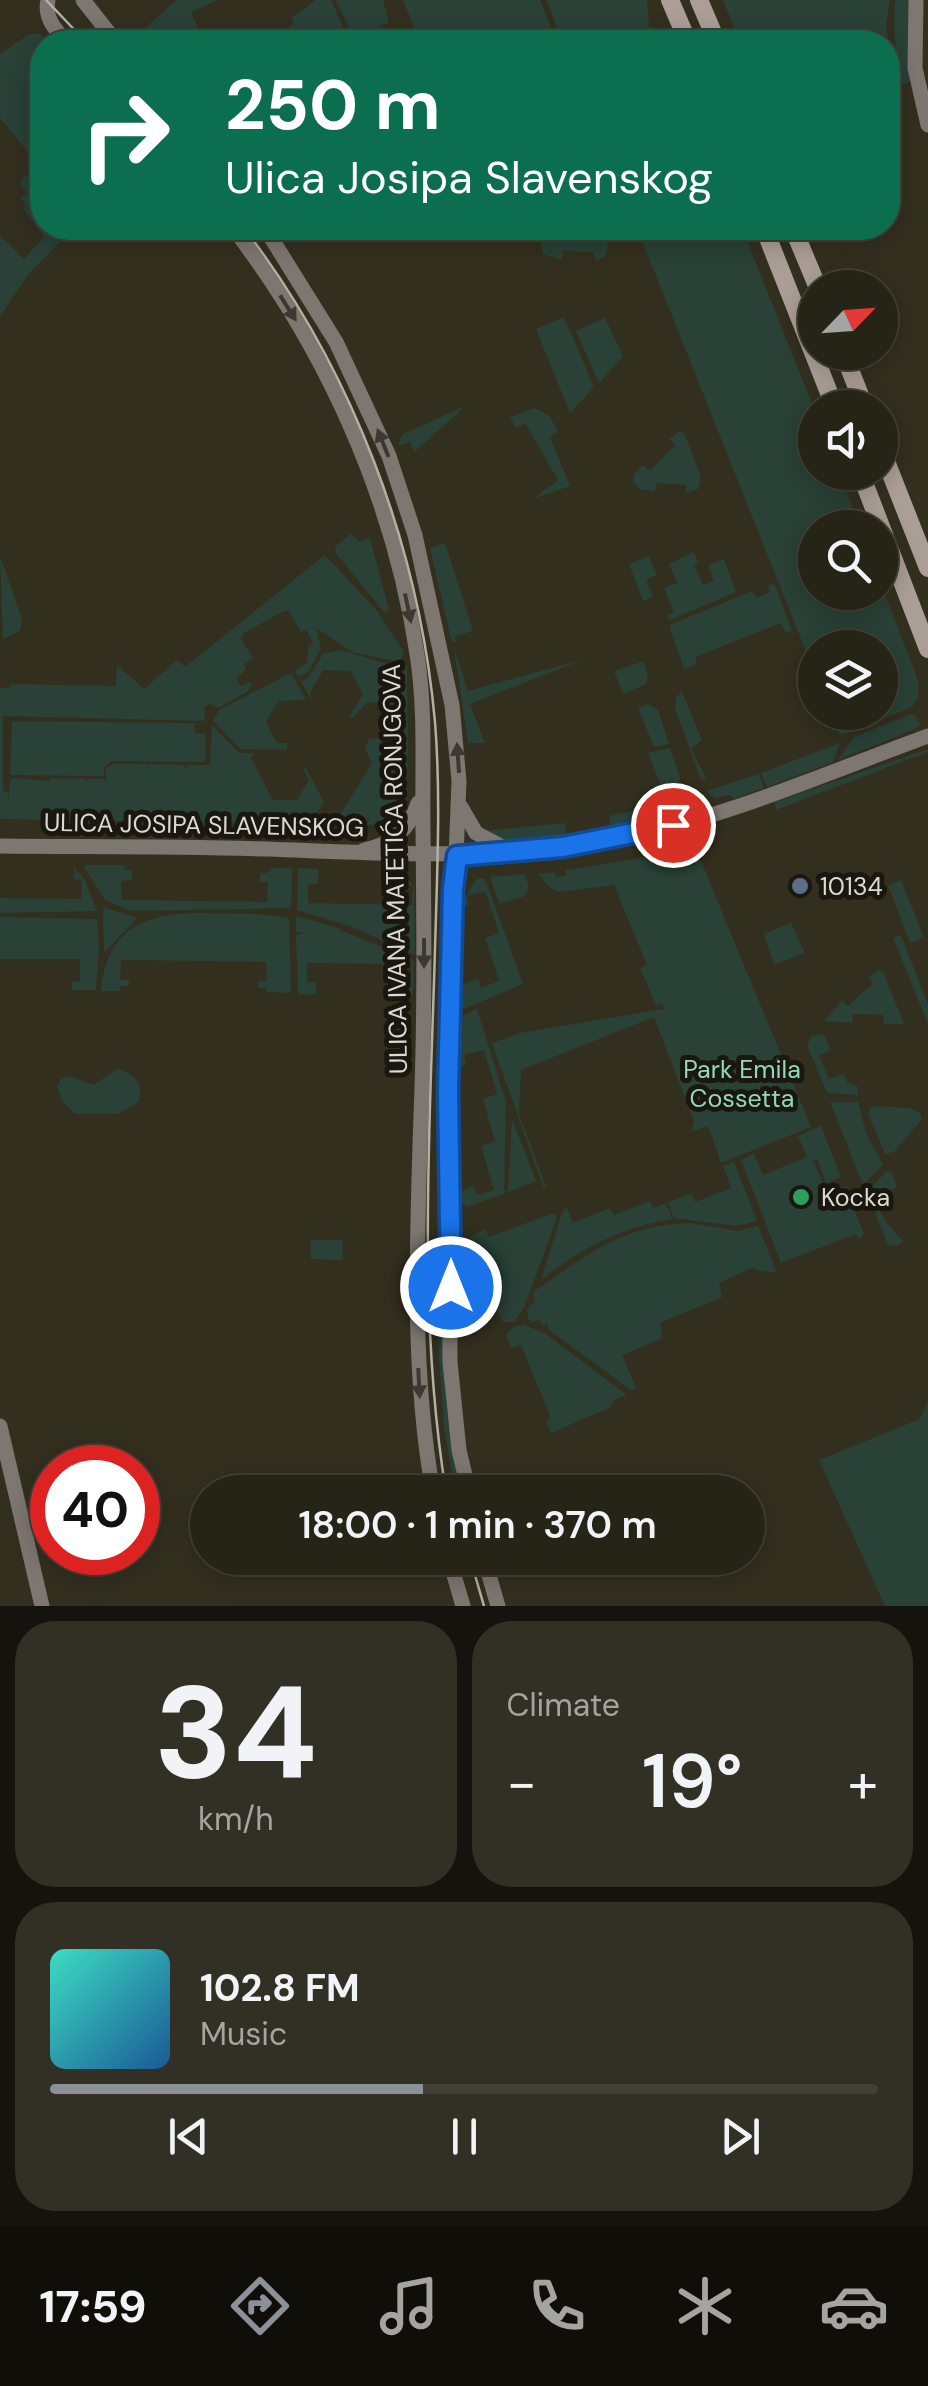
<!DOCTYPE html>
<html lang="en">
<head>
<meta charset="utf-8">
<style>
	:root { --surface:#262317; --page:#322f24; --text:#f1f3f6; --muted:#a4a4a1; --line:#424036; --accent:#8c9099 }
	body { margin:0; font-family:"DM Sans",sans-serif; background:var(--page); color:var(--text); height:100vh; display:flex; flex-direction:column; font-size:38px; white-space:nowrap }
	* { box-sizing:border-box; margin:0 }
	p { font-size:32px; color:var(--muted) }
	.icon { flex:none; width:55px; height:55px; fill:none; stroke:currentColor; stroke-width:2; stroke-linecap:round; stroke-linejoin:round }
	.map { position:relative; height:1606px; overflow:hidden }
	.details { display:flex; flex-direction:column; gap:15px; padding:15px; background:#15130d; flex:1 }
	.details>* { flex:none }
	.banner { position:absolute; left:30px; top:30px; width:870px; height:210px; border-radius:40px; box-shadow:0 5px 25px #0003,0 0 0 2px var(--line); background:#0b6e4f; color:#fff; overflow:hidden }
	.needle { width:65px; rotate:65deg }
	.tools { position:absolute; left:798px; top:270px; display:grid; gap:20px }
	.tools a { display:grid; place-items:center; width:100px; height:100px; border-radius:50%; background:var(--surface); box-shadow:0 5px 25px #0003,0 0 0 2px var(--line); font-size:50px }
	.speed { position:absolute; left:30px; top:1445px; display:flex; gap:20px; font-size:50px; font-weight:700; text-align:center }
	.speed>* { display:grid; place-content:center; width:130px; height:130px; border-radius:50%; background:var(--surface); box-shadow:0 5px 25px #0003,0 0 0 2px var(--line); line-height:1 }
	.speed .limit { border:15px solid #d22; background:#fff; color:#111 }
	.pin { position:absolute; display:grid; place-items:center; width:85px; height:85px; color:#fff; margin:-42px; border:5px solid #fff; border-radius:50%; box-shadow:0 2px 10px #0007 }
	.me { position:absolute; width:110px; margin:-55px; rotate:0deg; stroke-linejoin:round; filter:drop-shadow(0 0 8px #0008) }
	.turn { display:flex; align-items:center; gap:35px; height:210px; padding:0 30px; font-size:45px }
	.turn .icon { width:130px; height:130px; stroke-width:2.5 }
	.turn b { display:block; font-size:70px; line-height:85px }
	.big { font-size:75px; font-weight:600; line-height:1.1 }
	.details .widget { flex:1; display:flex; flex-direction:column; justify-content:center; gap:15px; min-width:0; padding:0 35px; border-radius:40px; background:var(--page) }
	.details .dial { align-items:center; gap:0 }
	.dial b { font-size:130px; line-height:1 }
	.song { display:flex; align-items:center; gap:30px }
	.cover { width:120px; height:120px; border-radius:15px; background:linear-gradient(135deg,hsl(170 70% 55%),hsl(210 70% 35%)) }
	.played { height:10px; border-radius:5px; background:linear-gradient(90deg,var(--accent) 45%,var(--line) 45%) }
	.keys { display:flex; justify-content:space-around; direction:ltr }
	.heat { display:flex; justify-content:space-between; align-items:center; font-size:55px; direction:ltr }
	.details .tiles { flex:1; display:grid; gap:15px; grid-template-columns:1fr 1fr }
	.widget:last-child { grid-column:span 2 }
	.trip { position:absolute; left:190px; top:1475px; width:575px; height:100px; border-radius:50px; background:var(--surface); box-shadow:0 5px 25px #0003,0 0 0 2px var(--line); font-weight:600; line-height:100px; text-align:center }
	.tabs { display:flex; height:160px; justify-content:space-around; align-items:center; background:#0f0e09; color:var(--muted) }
	.tabs .icon { width:70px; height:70px }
	.tabs .active { color:var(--accent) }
	.tabs b { font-size:45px; color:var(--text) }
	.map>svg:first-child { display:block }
	.green { fill:#294136 }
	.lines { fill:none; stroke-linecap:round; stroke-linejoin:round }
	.tertiary { stroke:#7e7671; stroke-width:15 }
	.secondary { stroke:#aa9e96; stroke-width:18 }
	.tram { stroke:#b3b0a5; stroke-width:2.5 }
	.oneway { fill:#3c3832 }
	.route-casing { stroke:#114b97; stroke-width:25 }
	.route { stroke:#1a73e8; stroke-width:18 }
	.service-dot { fill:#5c6f8a; stroke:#191710; stroke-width:4 }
	.leisure-dot { fill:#2e9e5b; stroke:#191710; stroke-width:4 }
	.labels { text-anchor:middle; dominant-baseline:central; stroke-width:10; stroke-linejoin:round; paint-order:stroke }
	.street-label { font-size:25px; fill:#dcdad0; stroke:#191710 }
	.poi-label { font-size:25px; fill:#dcdad0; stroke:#191710; text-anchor:start }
	.park-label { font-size:25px; fill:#93d9b9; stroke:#191710 }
</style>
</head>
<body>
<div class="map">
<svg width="928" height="1606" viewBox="0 0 928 1606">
	<rect width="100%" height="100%" fill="#332f1f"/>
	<g class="green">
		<polygon points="177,0 218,0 191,12 198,27 165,42 136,42 132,39"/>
		<polygon points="316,0 331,0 347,36 332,42 275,42 294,22 291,18"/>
		<polygon points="336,0 383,0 389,22 354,39"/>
		<polygon points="403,0 540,0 557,42 420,42"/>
		<polygon points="546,0 647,0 649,27 655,28 653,42 563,42"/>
		<polygon points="723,0 890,0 886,24 893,78 888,80 888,42 740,42"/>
		<polygon points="895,0 908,0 911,81 899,87 894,25"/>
		<polygon points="29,34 39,34 52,42 42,42 42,169 0,118 0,54"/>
		<polygon points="25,175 42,196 42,228 69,228 71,231 30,272 0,316 0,236 24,259 44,237 23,208 26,205 20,198 27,193 20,184"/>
		<polygon points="568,228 602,228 608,245 605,257 596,261 593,252 563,251 562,260 543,254 541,242 550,234 557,239"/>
		<polygon points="637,228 742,228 815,411 815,472 839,473 860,527 815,528 815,592 880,592 880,581 919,683 918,698 912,707 840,736 830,713 880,712 880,648 815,648 815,674"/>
		<polygon points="564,317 594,387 570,413 536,329"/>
		<polygon points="605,318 623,356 599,383 576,331"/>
		<polygon points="467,405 414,452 410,442 398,445 403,434"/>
		<polygon points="534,408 549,415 558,432 550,437 570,486 533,499 558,480 525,423 516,428 510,417"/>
		<polygon points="680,431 685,435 701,477 698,489 686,493 686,485 656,483 655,492 640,489 633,482 634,474 643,465 650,471 675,445 669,439"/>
		<polygon points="351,534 360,542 370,538 389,610 384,612 335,552 336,546"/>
		<polygon points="445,543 473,631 455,636 456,642 452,643 430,548"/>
		<polygon points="694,552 698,563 694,565 703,585 714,581 708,565 724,559 736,592 670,620 667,616 674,612 664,588 677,583 669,564"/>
		<polygon points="325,555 378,612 404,652 400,662 352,652 316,628 321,649 308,672 298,677 295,670 307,663 308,646 313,643 306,630 301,632 289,611 284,611 244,633 241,638 253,659 244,664 246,669 237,678 240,686 251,682 252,685 247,692 218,708 210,704 204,708 205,721 3,716 3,791 8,792 8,804 10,780 13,778 49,781 50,778 86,779 87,782 88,779 104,779 106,783 106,768 113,764 147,764 147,767 150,764 182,765 186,768 188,765 210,765 212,725 239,753 254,753 251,758 273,800 297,800 309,780 303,769 306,768 324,802 311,824 0,819 0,688 10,687 11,684 116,686 117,665 144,689 177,660 185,667"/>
		<polygon points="0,556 22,619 20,631 3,639"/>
		<polygon points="649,556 657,575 646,580 653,597 643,601 629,564"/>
		<polygon points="774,583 792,630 786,633 781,623 695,657 697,664 684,669 669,625 753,591 756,598 770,592 768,586"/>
		<polygon points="454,648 468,691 585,659 470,704 485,743 468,743"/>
		<polygon points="340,650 398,667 381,702 366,703 353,718 349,717 363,694 350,671 323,670 310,693 313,703 301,682 309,677 323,654"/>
		<polygon points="644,661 648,677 646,684 623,694 614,671"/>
		<polygon points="407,665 408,775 385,736 394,722 386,706"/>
		<polygon points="291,673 306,700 278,701 266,722 277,743 287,743 287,750 241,749 213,721 219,710"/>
		<polygon points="682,692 702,740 691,749 706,778 701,780 675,708 676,697"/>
		<polygon points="648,704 658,710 669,744 654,747 638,708"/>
		<polygon points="911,714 916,716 920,725 915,729 838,760 854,737"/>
		<polygon points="12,721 194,723 195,733 206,734 205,762 112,761 104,767 104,776 10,775"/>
		<polygon points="380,738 408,790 403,816 391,825 325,824 339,817 372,763 365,749 369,739"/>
		<polygon points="840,743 833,762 767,787 761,773"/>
		<polygon points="670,748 680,778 676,788 668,792 661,786 648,753"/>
		<polygon points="928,749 928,752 776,810 774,802"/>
		<polygon points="759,774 764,788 733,799 731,795 715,798 706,791"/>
		<polygon points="663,804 668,818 612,830 609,816"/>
		<polygon points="565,823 567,838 505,844 481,831"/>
		<polygon points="696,849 811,1127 721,1163 708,1126 691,1132 694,1121 654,1017 521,1070 519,1114 546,1187 544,1189 492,1043 520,1033 664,1009 662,1004 656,1005 640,968 647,965 614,885 559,892 551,889 538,874 555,872 556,877 566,876 566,870"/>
		<polygon points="83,865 123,865 125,870 132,870 132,880 121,881 122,900 267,902 268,883 259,882 260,873 267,873 272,868 292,868 291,908 131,911 105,900"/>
		<polygon points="73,866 85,880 97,911 0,913 0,898 81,899 82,880 74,879"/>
		<polygon points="298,868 318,869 318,884 308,884 308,903 412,905 413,886 403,885 404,877 414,886 415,955 350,926 297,910"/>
		<polygon points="524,874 529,886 525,896 499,904 490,877"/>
		<path d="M 485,878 L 523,984 L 461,1010 L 461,985 L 478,979 L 481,988 L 499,981 L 485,938 L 499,933 L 485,891 L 467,896 L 469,905 L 464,907 C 464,895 471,888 477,879 Z"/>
		<polygon points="901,880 924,938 910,943 888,885"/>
		<polygon points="103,907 137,918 105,952 104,951"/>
		<path d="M 257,914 L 289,918 L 291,993 L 266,992 L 266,988 L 258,988 L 258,982 L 267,981 L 266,962 L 121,960 L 120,979 L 129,980 L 129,986 L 121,986 L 120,991 L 101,991 C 109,899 189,914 257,914 Z"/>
		<polygon points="296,916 341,929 339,933 343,931 411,959 414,962 413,995 402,995 402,983 411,983 411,964 307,963 307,982 316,982 316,995 298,994 296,935 307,933 296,932"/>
		<polygon points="0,917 97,919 99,949 96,990 72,990 72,982 80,981 80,959 0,959"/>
		<polygon points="791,923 805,953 774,965 764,934"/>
		<polygon points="901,935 928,1005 928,1024 893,938"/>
		<polygon points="878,970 883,972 904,1024 884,1024 883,1015 853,1014 852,1023 824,1021 842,1000 848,1006 873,983 868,977"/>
		<polygon points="477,1009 506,1102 504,1194 466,1207 462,1202 462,1191 474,1186 477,1195 494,1190 481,1146 495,1141 483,1099 497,1094 484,1050 464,1055 466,1065 460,1067 461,1016"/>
		<polygon points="824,1034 831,1050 819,1055 829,1079 844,1074 847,1082 858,1087 858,1095 827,1093 807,1045 812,1036"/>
		<path d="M 117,1069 C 133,1072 145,1085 139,1102 L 118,1114 L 75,1114 L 62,1101 L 57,1086 L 61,1079 L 69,1076 L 94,1085 Z"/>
		<polygon points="830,1102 858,1102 866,1133 883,1165 863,1185"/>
		<polygon points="872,1106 911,1108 920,1113 922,1119 894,1152 885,1154 868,1114"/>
		<polygon points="512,1119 536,1181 508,1192"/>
		<polygon points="821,1126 841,1177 826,1183 817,1159 813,1160 827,1193 845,1186 864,1234 859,1240 856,1234 781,1263 741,1160 754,1153 763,1175 807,1157 798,1136"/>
		<polygon points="734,1162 757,1221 737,1226 674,1218 668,1202 691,1194 695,1202 731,1188 723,1166"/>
		<path d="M 886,1172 L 891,1172 L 897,1187 L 884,1193 L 885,1196 L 877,1200 C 878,1213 891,1229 903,1241 L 897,1246 L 888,1245 L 868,1196 L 870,1189 Z"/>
		<path d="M 650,1201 L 653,1208 L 666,1203 L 672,1219 C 621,1228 581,1248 541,1280 L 563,1210 L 567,1208 L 573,1223 L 610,1208 L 614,1215 Z"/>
		<polygon points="553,1213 557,1216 553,1228 525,1306 514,1322 503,1322 468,1264 470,1237 485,1229 489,1237"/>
		<path d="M 691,1223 L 737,1231 L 758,1226 L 777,1273 L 756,1270 L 754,1267 L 719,1283 L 722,1297 L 660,1323 L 663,1338 L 622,1355 L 636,1388 L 631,1390 L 549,1330 L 547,1323 L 543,1325 L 539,1320 L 533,1322 L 528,1319 L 527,1309 L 535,1301 L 533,1292 C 586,1256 622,1224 691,1223 Z"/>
		<polygon points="311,1240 343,1240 343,1260 311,1259"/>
		<polygon points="523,1324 546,1334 627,1395 614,1400 609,1408 551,1433 546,1421 551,1418 521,1345 511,1348 506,1336 512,1328"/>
		<polygon points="438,1337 444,1337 447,1411 461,1492 455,1492 444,1428"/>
		<polygon points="928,1400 928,1606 885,1606 819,1460 920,1419"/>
	</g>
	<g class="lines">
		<g class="tertiary">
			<path d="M 48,0 C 44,18 55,29 66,42"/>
			<polyline points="83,0 116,42"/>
			<polyline points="916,0 915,68 928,125"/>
			<path d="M 233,228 C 327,350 394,500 417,654 C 426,711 422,770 423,828 C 424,924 425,1019 421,1115 C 417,1242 411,1367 433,1492"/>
			<polyline points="265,228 336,342 389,456 415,535 452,705 459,781 448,1063 450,1362 459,1450 469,1492"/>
			<polyline points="461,807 476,833 508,850"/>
			<path d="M 0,846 C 98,847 197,846 295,850 C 407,855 516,859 627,837 C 730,816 829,772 928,736"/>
			<path d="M 364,850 C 393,844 409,830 418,803"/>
			<polyline points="0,1426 42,1606"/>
			<polyline points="449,1558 463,1606"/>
			<polyline points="484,1558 498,1606"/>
		</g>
		<g class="secondary">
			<polyline points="670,0 688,42"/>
			<polyline points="699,0 717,42"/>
			<polyline points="764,228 835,408"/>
			<polyline points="793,228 818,288"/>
			<polyline points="843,352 865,408"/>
			<polyline points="880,446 928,568"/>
			<polyline points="860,472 928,649"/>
		</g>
		<g class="tram">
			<polyline points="46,0 86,42"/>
			<path d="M 244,228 C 352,369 419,545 435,722 C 441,797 437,874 435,949 C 430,1129 417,1314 446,1492"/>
			<polyline points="470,1558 484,1606"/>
		</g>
	</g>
	<defs><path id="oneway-solid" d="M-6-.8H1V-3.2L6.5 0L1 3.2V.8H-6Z" transform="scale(2.5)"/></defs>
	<g class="oneway">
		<use href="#oneway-solid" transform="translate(288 308) rotate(58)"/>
		<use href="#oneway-solid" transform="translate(383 443) rotate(-112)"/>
		<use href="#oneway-solid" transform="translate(408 608) rotate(78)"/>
		<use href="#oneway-solid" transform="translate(458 758) rotate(-94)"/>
		<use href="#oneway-solid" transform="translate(424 953) rotate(90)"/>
		<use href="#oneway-solid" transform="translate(419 1383) rotate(87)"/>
	</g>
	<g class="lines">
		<defs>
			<polyline id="route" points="451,1287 448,1091 453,889 457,856 563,847 673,825"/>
		</defs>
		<use href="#route" class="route-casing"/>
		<use href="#route" class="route"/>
	</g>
	<circle class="service-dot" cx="800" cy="886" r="10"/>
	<circle class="leisure-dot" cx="801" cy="1197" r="10"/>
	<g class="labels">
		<g class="street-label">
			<text transform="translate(204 825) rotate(1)">ULICA JOSIPA SLAVENSKOG</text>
			<text transform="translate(395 869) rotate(-91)">ULICA IVANA MATETIĆA RONJGOVA</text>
		</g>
		<g class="poi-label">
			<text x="820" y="886">10134</text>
			<text x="821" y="1197">Kocka</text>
		</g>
		<g class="park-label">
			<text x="742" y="1069">Park Emila<tspan x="742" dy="29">Cossetta</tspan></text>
		</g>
	</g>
</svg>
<div class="tools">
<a><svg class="needle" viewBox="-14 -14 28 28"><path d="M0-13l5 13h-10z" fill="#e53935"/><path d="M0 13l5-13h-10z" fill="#a4a4a1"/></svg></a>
<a><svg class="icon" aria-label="sound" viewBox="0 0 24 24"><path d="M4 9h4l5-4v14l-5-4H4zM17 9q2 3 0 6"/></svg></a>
<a><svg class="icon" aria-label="search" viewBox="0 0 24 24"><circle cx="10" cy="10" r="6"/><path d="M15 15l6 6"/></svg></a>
<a><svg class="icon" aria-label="layers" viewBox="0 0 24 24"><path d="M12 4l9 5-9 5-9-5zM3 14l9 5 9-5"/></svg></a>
</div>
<div class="speed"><div class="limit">40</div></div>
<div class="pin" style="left:673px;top:825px;background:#d93025"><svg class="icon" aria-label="arrive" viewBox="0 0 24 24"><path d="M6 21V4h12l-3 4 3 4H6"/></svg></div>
<svg class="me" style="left:451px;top:1287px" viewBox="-20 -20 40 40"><circle r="17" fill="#1a73e8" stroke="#fff" stroke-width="3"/><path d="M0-11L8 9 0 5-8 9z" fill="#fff"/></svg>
<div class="trip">18:00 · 1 min · 370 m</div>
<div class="banner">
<div class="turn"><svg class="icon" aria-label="right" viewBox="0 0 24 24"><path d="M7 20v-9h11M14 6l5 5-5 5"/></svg><div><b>250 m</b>Ulica Josipa Slavenskog</div></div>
</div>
</div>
<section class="details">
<div class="tiles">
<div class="widget dial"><b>34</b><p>km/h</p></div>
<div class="widget"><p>Climate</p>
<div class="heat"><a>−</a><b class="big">19°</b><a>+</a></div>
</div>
<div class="widget">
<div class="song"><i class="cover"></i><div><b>102.8 FM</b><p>Music</p></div></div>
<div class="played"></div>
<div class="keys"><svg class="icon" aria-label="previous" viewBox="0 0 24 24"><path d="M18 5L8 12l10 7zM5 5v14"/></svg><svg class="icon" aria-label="pause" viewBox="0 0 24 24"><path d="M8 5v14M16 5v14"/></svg><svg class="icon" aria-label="next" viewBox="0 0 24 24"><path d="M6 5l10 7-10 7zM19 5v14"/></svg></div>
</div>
</div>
</section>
<nav class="tabs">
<b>17:59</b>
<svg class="icon active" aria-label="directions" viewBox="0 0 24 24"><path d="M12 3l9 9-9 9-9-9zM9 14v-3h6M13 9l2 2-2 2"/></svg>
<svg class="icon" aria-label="music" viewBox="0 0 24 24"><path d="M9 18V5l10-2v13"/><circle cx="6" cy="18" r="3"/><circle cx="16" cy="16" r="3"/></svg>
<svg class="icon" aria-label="phone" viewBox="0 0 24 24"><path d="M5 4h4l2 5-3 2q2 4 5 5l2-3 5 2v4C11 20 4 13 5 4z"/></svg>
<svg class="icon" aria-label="climate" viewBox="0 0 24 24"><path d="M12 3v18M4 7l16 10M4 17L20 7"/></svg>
<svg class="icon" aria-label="car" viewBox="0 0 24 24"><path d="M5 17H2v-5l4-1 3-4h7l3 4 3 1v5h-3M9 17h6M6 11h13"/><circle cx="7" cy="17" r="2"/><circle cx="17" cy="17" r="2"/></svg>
</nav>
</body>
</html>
